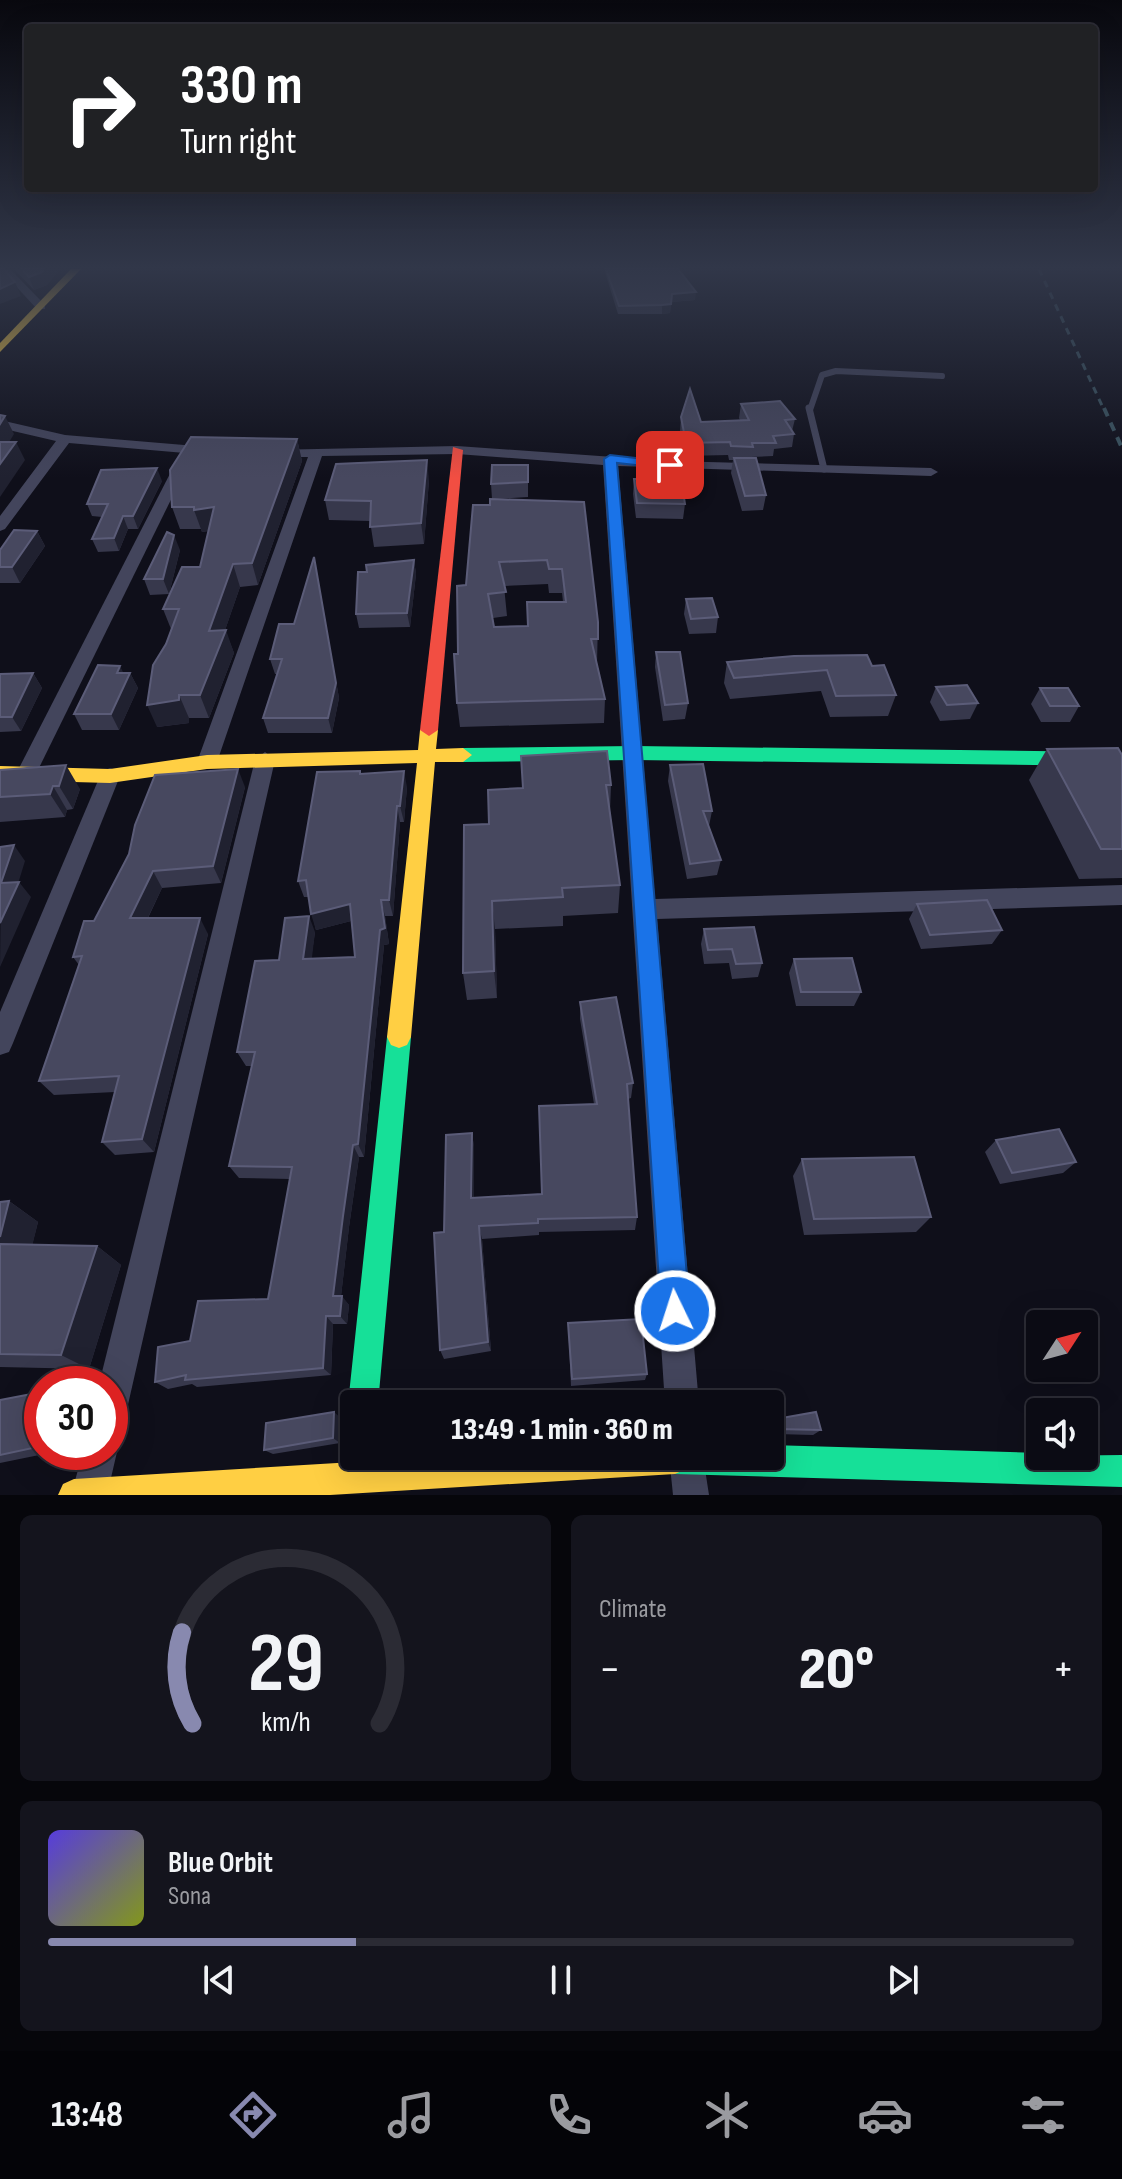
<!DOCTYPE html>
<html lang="en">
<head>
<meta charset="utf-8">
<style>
	:root { --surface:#0b0b14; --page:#14141d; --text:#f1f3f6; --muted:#9a9ba0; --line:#2b2b34; --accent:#8889af }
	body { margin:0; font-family:"Sofia Sans Condensed",sans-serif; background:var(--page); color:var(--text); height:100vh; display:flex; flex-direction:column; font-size:30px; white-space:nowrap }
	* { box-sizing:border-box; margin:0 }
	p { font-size:26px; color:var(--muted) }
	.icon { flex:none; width:44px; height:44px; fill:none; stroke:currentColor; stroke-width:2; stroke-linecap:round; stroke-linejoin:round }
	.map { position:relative; height:1495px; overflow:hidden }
	.panel { display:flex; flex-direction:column; gap:20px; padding:20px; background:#06060b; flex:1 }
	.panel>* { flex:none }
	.banner { position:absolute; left:24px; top:24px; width:1074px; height:168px; border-radius:8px; box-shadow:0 8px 32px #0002,0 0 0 2px var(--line); background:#202124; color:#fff; overflow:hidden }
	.needle { width:52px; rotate:54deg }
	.buttons { position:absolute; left:1026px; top:1310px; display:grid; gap:16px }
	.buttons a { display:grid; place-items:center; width:72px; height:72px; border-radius:8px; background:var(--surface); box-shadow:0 8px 32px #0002,0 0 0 2px var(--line); font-size:40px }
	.speed { position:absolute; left:24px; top:1366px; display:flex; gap:16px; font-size:40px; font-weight:700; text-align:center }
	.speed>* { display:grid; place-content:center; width:104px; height:104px; border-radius:50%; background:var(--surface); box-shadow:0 8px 32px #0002,0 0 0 2px var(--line); line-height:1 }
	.speed .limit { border:12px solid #d22; background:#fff; color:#111 }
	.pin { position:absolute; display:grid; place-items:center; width:68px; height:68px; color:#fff; margin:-34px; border-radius:16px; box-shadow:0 4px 12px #0006 }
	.me { position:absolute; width:88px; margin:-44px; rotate:356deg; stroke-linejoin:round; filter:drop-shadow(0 0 6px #0008) }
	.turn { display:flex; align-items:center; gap:28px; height:168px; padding:0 24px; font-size:36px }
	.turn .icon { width:104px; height:104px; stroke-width:2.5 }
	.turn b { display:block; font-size:56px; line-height:68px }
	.big { font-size:60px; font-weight:800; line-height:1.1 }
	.panel .tile { flex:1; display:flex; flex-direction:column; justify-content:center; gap:12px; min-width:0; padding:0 28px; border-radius:12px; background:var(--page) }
	.panel .dial { align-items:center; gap:0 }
	.dial svg { height:208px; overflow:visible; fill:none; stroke:var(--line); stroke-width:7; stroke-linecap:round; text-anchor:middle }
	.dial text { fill:var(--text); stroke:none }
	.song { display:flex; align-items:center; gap:24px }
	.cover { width:96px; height:96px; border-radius:12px; background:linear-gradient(135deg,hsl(250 70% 55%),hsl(70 70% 35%)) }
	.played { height:8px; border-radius:4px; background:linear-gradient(90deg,var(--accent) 30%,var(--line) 30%) }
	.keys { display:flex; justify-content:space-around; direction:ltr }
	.heat { display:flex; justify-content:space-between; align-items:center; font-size:44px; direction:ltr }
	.panel .tiles { flex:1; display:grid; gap:20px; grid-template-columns:1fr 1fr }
	.tile:last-child { grid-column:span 2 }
	.trip { position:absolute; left:340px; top:1390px; width:444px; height:80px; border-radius:8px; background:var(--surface); box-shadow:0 8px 32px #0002,0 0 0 2px var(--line); font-weight:800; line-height:80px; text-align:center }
	.dock { display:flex; height:128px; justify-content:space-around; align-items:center; background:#040408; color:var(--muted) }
	.dock .icon { width:56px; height:56px }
	.dock .current { color:var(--accent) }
	.dock b { font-size:36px; color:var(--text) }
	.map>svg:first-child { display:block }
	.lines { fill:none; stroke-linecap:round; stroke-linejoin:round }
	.lane-far1 { stroke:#43455c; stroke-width:6 }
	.lane { stroke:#43455c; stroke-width:7 }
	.street { fill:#43455c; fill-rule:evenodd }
	.fast { fill:#16e098; fill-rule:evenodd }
	.slow { fill:#ffcf43; fill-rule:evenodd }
	.jam { fill:#f24e42; fill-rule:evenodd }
	.rail-far1 { stroke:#3b5561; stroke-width:3; stroke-dasharray:7 6; stroke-linecap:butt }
	.rail { stroke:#3b5561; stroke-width:4; stroke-dasharray:9 7; stroke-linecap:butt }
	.wall { fill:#37384c; fill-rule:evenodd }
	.shaded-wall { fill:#202130 }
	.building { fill:#47485f; stroke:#5b5c78; stroke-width:2; fill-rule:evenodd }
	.route { fill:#1a73e8; stroke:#114b97; stroke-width:2 }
</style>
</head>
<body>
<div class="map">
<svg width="1122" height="1495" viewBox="0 0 1122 1495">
	<rect width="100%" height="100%" fill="#0f0f1a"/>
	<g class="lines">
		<polyline class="lane-far1" points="810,410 822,375 836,371 942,376"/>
		<polyline class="lane" points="809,408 824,469"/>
		<g class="street">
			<polygon points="0,269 10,269 45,305 45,309 37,309"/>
			<polygon points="0,420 65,435 208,447 215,451 208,455 69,443 5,529 0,531 0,516 56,441 0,428"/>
			<polygon points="457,446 670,461 931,468 938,472 931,476 618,466 655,899 1122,885 1122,905 657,919 699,1404 665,1404 603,465 457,454 322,456 217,762 214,767 200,767 197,762 308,457 276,457 271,456 271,450"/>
			<polygon points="177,460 189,463 36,774 33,779 19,779 16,774"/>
			<polygon points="265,752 275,760 127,1409 122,1421 110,1426 110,1384 99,1384 255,760"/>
			<polygon points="110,768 117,771 120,776 13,1043 9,1052 0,1055 0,1012 100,776 103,771"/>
			<polygon points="110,1439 117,1452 107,1495 71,1495 83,1452 110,1452"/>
			<polygon points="669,1456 703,1456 709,1495 673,1495"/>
		</g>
		<g class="fast">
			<polygon points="635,746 1111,752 1122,756 1122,770 1110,766 635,760 463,762 454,755 463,748"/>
			<polygon points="399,1026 407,1029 411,1037 378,1404 354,1404 354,1415 348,1404 387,1037 391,1029"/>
			<polygon points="770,1445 1040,1453 1040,1456 1122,1455 1122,1487 675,1474 664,1469 659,1458 770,1456"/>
		</g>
		<g class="slow">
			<polygon points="71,269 81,269 0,352 0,343"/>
			<polygon points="429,724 438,730 436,749 463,748 472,755 463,762 435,762 411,1037 407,1045 399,1048 391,1045 387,1037 417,763 207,769 110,783 0,780 0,766 110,769 207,755 418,750 420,730"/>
			<polygon points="453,1456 691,1458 686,1469 675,1474 330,1495 58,1495 63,1484 74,1479"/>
		</g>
		<polygon class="jam" points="453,447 463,450 438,730 429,736 420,730"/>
		<polyline class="rail-far1" points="1039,269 1104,410"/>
		<polyline class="rail" points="1104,408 1122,448"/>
	</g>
	<g class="wall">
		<polygon points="14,269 60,269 47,285 34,290"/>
		<polygon points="604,269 678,269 695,300 671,302 670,313 662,314 618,314"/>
		<polygon points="741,404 795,419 792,431 794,434 792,447 774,449 773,456 751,457 766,495 763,510 742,511 731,473 733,460 729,460 728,455 684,456 680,431 681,417 701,422 740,420 739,418"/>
		<polygon points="297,439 302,461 258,585 240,587 225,630 234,653 209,718 189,718 189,723 157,727 166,644 171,629 163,609 200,567 208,531 202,532 201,529 180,529 172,507"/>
		<path d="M 528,465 L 528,497 L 496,499 L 584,502 L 598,622 L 597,663 L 605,699 L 604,723 L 460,727 L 457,703 L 458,654 L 466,585 L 492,499 L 491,484 ZM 548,584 L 549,593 L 562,593 L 563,602 L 528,626 L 494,627 L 493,618 L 507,616 L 504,586 Z"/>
		<polygon points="638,465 685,504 683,519 636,518 633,494 634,479 637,479"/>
		<polygon points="429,480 424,544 374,547 370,521 329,520 325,500"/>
		<polygon points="162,481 138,529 128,529 119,551 98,552 92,539 102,517 92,516 87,504"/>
		<polygon points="37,531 45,546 20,583 0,583 0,550"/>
		<polygon points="180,550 169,594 150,595 144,579"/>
		<polygon points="314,557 339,698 332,733 268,733 263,718 277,674 275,674 270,659 294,624"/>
		<polygon points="414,560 416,574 410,627 359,628 356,614 367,572"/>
		<polygon points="686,599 718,617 716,633 689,634 684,614"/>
		<polygon points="656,652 688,703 685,719 663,721 655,667"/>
		<polygon points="727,662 872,666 896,695 888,716 830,717 821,691 730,699 724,683"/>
		<polygon points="33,673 42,688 21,731 0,732 0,674"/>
		<polygon points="123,673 130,673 138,688 119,730 82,730 74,714"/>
		<polygon points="936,687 978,703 970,719 940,721 930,702"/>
		<polygon points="1040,688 1079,706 1070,722 1041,722 1031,704"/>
		<polygon points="1047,749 1122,755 1122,878 1079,879 1029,780"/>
		<polygon points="670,765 712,811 709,826 721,860 717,875 687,879 668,781"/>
		<polygon points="0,770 80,789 73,809 67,810 65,817 0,822"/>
		<polygon points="361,774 407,787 404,822 400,822 393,916 385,916 389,944 384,945 364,1157 359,1157 349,1227 341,1296 349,1305 347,1324 333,1324 331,1375 197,1387 192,1384 168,1389 155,1382 190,1341 268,1299 290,1179 239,1178 229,1166 252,1066 246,1066 237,1052 279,960 315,932 311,959 355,957 351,921 316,930 308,897 304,897 298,881"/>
		<polygon points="611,785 610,811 620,885 618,913 563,916 563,926 495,929 497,998 467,1000 463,973 489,824 488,790"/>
		<polygon points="245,787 221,883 162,888 148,918 208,934 154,1152 115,1155 102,1142 115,1092 54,1095 39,1081 79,965 73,957 94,921"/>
		<polygon points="917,904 1002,930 992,944 921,949 909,919"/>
		<polygon points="704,929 762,963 758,977 732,979 729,963 704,964 701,944"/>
		<polygon points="794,959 861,992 854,1006 796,1006 789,973"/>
		<polygon points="580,1002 633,1083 631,1098 628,1099 637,1217 635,1230 539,1232 539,1235 482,1239 491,1351 444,1359 440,1350 444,1232 472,1133 474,1147 474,1198 542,1194 594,1104 580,1019"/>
		<polygon points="996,1140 1076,1162 1063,1173 1000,1184 985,1152"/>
		<polygon points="802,1159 931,1217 916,1232 804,1235 793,1176"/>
		<polygon points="9,1201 38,1222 32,1245 97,1246 121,1265 89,1369 0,1367 0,1202"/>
		<polygon points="568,1323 647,1374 645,1380 571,1386"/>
		<polygon points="42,1392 42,1452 54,1452 0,1463 0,1400"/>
		<polygon points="341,1418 340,1443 273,1454 264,1450"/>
		<polygon points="770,1420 821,1430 813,1435 776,1434 774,1448 770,1451"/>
	</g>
	<g class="shaded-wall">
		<polygon points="44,269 60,269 47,285 34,290 29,277"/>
		<polygon points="15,282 21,296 0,304 0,289"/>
		<polygon points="696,292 695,300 671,302 672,294"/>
		<polygon points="671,304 670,313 662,314 662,305"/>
		<polygon points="5,416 14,434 0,457 0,424"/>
		<polygon points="297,439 302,461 258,585 252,563"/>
		<polygon points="16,442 25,460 0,497 0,464"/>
		<polygon points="427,460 429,480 424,544 421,523"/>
		<polygon points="157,468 162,481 138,529 133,516"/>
		<polygon points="214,507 221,529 202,532 194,510"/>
		<polygon points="123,516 128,529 119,551 114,538"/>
		<polygon points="37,531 45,546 20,583 12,567"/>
		<polygon points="174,535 180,550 169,594 163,579"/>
		<polygon points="314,557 339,698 332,733 328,718"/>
		<polygon points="414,560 416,574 410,627 407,613"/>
		<polygon points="233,564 240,587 222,639 226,630 234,653 209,718 200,695 209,631"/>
		<polygon points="120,666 127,680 130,673 138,688 119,730 111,714 117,673"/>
		<polygon points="33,673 42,688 21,731 12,717"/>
		<polygon points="179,695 189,718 189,723 157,727 147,705"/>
		<polygon points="66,765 80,789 73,809 59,786"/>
		<polygon points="238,769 245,787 221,883 213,866"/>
		<polygon points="404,771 407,787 404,822 400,806"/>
		<polygon points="53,786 67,810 65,817 50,794"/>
		<polygon points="397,806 400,822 393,916 389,900"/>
		<polygon points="14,845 25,861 17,887 19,882 31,897 0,967 1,883"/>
		<polygon points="153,871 162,888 140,934 130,918"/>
		<polygon points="381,900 385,916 389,944 384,945 364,1157 358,1144"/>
		<polygon points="492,901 495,929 497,998 494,971"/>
		<polygon points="350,904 355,920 316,930 311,914"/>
		<polygon points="309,916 315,932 310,974 303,959"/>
		<polygon points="200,918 208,934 154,1152 142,1139"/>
		<polygon points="472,1133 474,1147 474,1211 471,1198"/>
		<polygon points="353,1145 359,1157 349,1227 340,1305 333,1296 343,1216"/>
		<polygon points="9,1201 38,1222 28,1263 0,1246 0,1237"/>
		<polygon points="479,1226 482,1239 491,1351 488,1342"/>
		<polygon points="97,1246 121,1265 89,1369 61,1355"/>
		<polygon points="342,1296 349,1305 347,1324 340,1316"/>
		<polygon points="326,1316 333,1324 331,1375 323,1368"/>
		<polygon points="334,1412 341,1418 340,1443 333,1438"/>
	</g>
	<g class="building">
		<polygon points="0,269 4,269 15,282 0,289"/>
		<polygon points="22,269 44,269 42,272 29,277"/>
		<polygon points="606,269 678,269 696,292 672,294 671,304 662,305 619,306"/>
		<polygon points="690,389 701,422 749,420 741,404 780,401 795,419 785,420 794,434 773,436 776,443 752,443 753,447 731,446 730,442 686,443 681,417"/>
		<polygon points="0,415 5,416 0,424"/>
		<polygon points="191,437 297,439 252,563 233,564 209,631 226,630 200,695 179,695 179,700 147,705 153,665 166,644 179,609 163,609 182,567 200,567 214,507 194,510 194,507 172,507 170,470"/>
		<polygon points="0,442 16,442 0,464"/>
		<polygon points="734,458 756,458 766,495 745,496"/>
		<polygon points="427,460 421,523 370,527 371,501 325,500 336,464"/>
		<polygon points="492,465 528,465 528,482 491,484"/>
		<polygon points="638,465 679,466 685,504 637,503 634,479 639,479"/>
		<polygon points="157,468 133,516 123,516 114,538 92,539 108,504 87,504 101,470"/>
		<path d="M 490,499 L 584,502 L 598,622 L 598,639 L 591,639 L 605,699 L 457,703 L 454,654 L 458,654 L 457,586 L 466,585 L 473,505 L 490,505 ZM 547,560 L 549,569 L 562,569 L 566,602 L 527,602 L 528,626 L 494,627 L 488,594 L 506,592 L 499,562 Z"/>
		<polygon points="14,530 37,531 12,567 0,567 0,550"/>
		<polygon points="167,532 174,535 163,579 144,579"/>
		<polygon points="314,557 336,683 328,718 263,718 282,659 270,659 279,624 294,624"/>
		<polygon points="414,560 407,613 356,614 358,572 367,572 366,565"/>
		<polygon points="712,598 718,617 691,619 686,599"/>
		<polygon points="656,652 680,652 688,703 665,705"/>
		<polygon points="867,655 872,666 884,665 896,695 836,696 827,670 734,678 727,662 794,656"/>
		<polygon points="98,665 120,666 117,673 130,673 111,714 74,714"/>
		<polygon points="33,673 12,717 0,717 0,674"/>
		<polygon points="967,685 978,703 947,705 936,687"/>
		<polygon points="1040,688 1068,688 1079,706 1050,706"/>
		<polygon points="1118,748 1122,755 1122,849 1101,849 1047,749"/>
		<polygon points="607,751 611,785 606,785 620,885 562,888 563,897 492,901 494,971 463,973 464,825 489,824 488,790 523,788 521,756"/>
		<polygon points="703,764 712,811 703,811 721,860 690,864 670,765"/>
		<polygon points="66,765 59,786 53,786 50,794 0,797 0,770"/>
		<polygon points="238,769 213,866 153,871 130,918 200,918 142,1139 102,1142 119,1076 39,1081 82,956 73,957 84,921 94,921 129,854 135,825 155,775"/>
		<polygon points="360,771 360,774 404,771 400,806 397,806 389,900 381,900 385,928 380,930 358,1144 353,1145 343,1216 333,1296 342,1296 340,1316 326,1316 323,1368 185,1380 186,1375 155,1382 158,1347 190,1341 198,1301 268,1299 292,1167 229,1166 255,1052 237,1052 255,961 279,960 285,918 309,916 303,959 355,957 350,904 311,914 306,880 298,881 317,772"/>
		<polygon points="14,845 1,883 19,882 0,923 0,847"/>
		<polygon points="987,900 1002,930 930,935 917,904"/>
		<polygon points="754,927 762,963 736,964 732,949 708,950 704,929"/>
		<polygon points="852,958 861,992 801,992 794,959"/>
		<polygon points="616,997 633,1083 627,1084 637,1217 538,1219 538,1223 479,1226 488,1342 440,1350 434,1233 444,1232 446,1135 472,1133 471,1198 542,1194 539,1106 597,1104 580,1002"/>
		<polygon points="1059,1129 1076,1162 1012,1173 996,1140"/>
		<polygon points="914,1157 931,1217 814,1219 802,1159"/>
		<polygon points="9,1201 0,1237 0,1202"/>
		<polygon points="0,1244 97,1246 61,1355 0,1354"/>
		<polygon points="641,1319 647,1374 572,1379 568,1323"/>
		<polygon points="42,1392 42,1446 0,1455 0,1400"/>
		<polygon points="334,1412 333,1438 264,1450 266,1423"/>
		<polygon points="816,1412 821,1430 777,1429 774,1448 770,1432 770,1420"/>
	</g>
	<linearGradient id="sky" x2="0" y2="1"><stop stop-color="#08080e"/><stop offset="0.56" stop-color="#313749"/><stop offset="1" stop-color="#313749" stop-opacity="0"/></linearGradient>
	<rect width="1122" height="478" fill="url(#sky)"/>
	<polygon class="route" points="610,455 670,462 676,465 670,469 617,463 690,1311 686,1321 675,1326 665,1321 661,1311 604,459"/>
</svg>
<div class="buttons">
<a><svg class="needle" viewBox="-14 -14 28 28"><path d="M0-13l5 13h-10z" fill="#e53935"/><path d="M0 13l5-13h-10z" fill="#9a9ba0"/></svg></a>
<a><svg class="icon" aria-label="sound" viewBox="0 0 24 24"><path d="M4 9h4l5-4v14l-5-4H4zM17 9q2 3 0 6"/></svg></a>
</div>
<div class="speed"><div class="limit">30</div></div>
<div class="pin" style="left:670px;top:465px;background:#d93025"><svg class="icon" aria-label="arrive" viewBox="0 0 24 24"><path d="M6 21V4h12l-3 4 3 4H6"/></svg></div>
<svg class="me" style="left:675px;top:1311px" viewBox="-20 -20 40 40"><circle r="17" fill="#1a73e8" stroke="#fff" stroke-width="3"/><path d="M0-11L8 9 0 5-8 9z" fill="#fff"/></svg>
<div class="trip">13:49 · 1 min · 360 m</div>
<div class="banner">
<div class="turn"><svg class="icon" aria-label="right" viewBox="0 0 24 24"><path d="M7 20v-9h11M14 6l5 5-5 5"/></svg><div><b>330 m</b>Turn right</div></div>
</div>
</div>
<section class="panel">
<div class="tiles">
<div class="tile dial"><svg viewBox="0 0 100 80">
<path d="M14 69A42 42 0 1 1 86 69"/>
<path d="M14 69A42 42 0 0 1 10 34" stroke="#8889af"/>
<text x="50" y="56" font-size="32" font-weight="700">29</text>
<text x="50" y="72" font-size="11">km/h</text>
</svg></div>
<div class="tile"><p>Climate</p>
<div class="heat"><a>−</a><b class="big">20°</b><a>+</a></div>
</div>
<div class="tile">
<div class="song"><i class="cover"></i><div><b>Blue Orbit</b><p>Sona</p></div></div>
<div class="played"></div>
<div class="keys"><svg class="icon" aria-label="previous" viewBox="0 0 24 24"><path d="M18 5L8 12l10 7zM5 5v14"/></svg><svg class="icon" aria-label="pause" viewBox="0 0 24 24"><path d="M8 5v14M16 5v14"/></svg><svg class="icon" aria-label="next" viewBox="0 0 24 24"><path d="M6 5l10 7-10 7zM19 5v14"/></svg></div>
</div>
</div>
</section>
<nav class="dock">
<b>13:48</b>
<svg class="icon current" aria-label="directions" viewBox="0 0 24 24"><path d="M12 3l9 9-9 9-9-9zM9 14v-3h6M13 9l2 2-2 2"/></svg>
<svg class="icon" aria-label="music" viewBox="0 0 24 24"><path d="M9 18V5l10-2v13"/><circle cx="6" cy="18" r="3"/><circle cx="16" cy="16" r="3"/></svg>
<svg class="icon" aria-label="phone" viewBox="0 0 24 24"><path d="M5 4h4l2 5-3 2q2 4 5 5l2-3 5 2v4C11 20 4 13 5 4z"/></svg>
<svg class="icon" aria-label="climate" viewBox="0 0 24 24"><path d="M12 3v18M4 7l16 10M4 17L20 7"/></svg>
<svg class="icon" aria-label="car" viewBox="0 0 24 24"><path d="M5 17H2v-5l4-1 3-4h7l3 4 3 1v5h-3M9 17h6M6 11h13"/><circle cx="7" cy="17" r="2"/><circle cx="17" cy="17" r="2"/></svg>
<svg class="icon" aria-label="filters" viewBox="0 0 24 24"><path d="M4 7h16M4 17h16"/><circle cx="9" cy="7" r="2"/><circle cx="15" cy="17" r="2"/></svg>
</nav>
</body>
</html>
